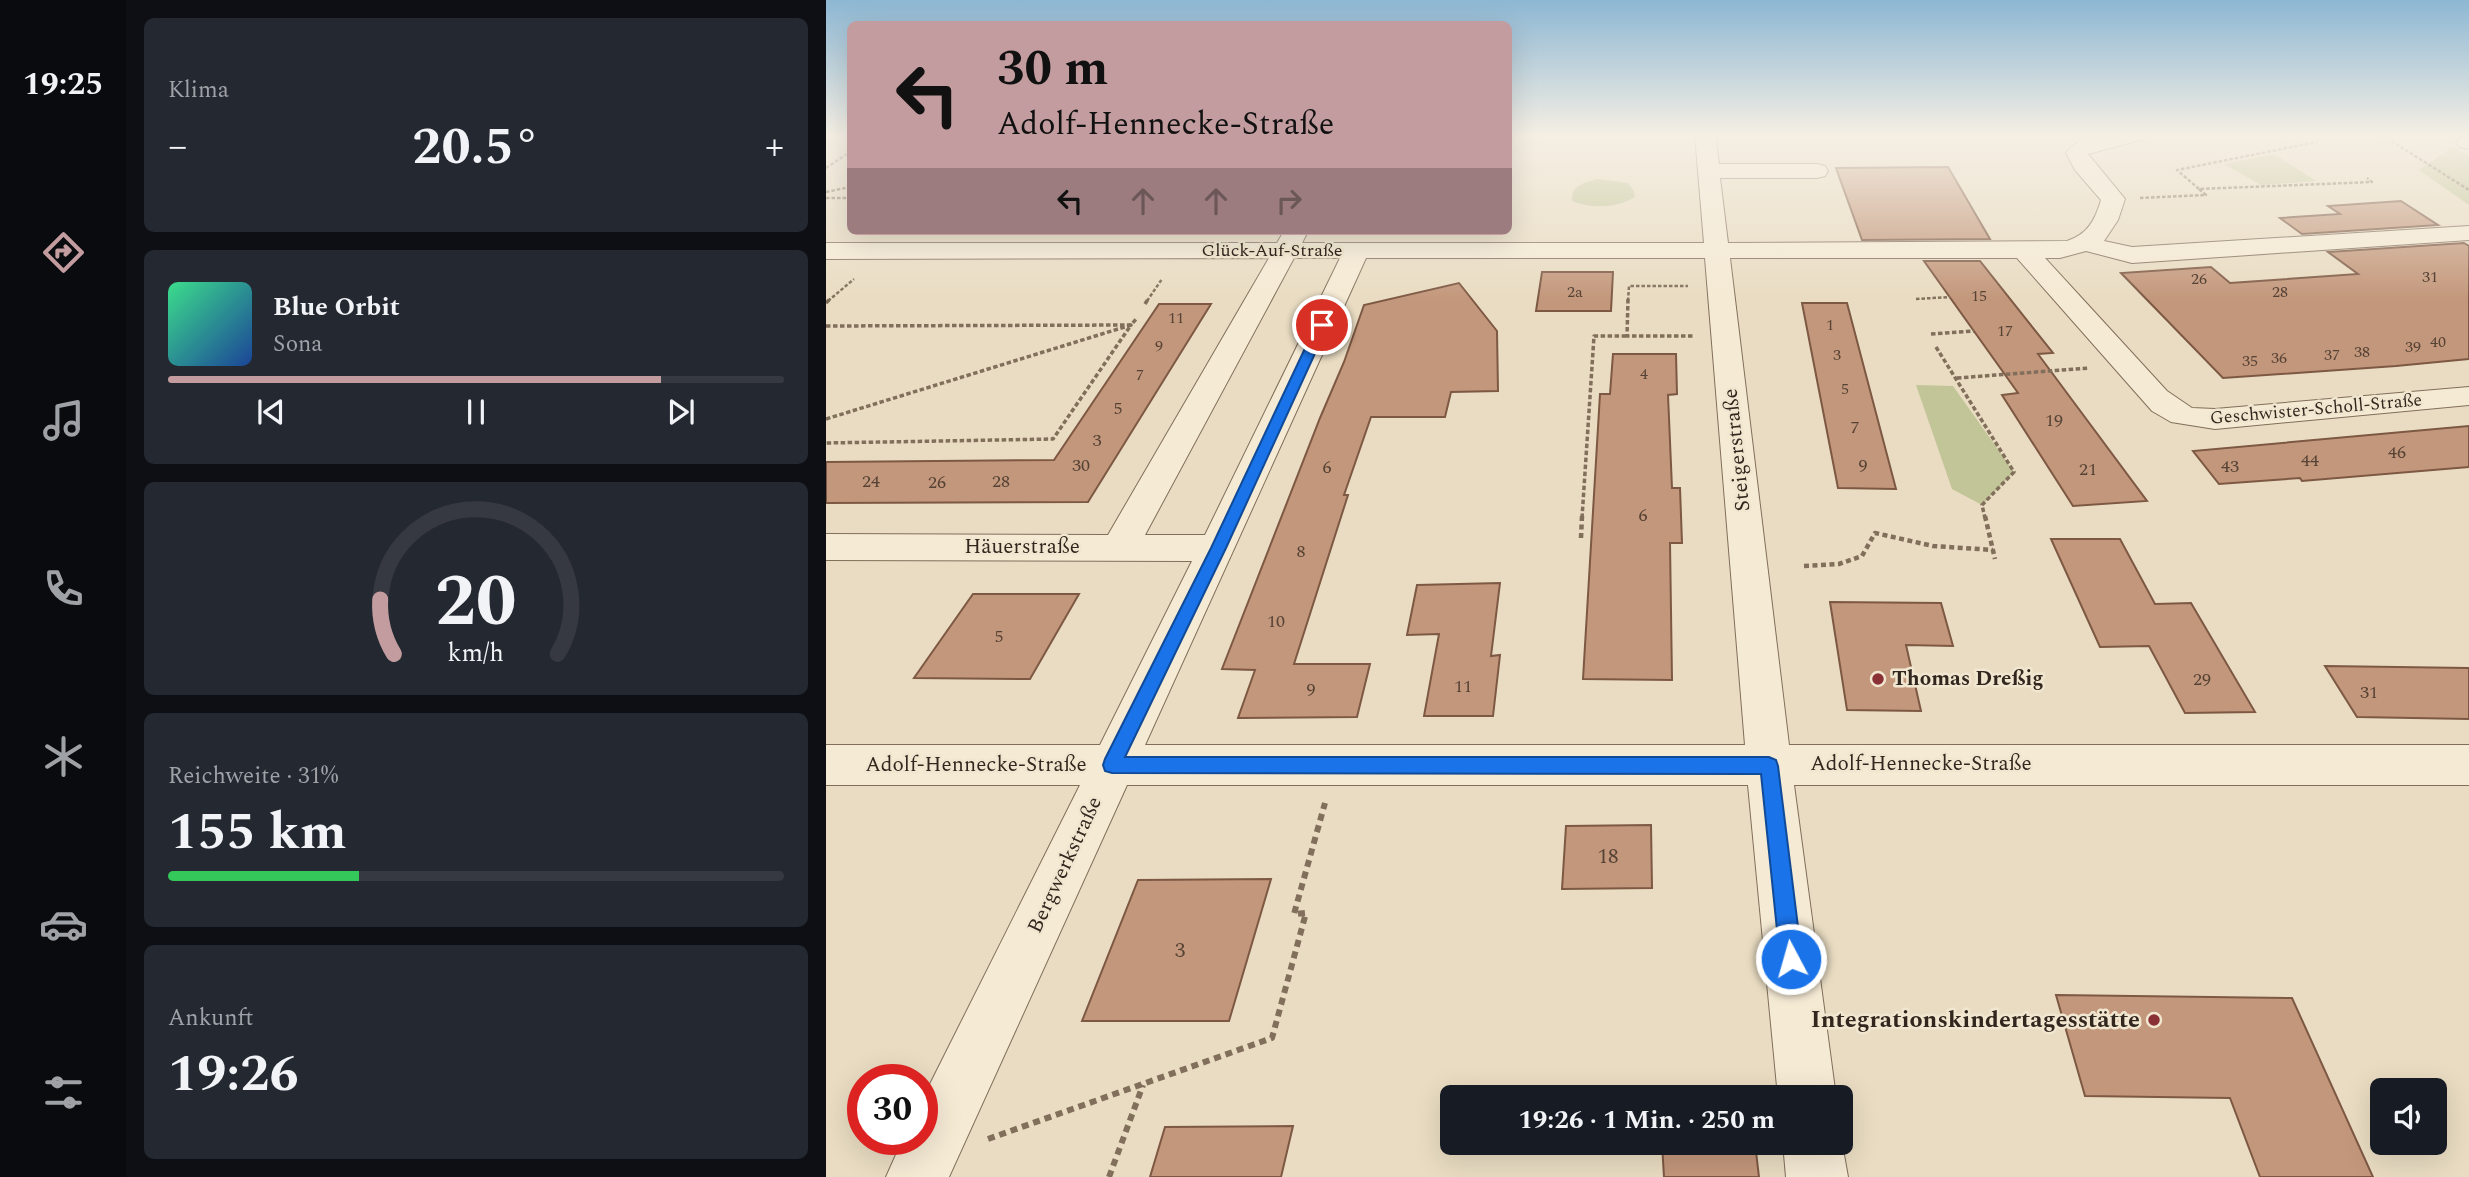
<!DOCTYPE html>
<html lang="de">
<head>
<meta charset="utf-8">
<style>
	:root { --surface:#171b24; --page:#242831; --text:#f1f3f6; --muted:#9ea1a6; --line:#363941; --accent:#c39c9f }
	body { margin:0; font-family:Spectral,serif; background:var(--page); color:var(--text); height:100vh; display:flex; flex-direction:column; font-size:26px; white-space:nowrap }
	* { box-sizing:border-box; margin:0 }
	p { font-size:23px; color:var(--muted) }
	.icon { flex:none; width:38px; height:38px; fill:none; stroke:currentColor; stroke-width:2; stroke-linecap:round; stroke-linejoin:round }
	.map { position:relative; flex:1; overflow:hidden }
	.side { display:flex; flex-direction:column; gap:18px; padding:18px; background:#0d0f14; width:700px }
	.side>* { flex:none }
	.banner { position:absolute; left:21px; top:21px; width:665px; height:214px; border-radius:10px; box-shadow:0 7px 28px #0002; background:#c39c9f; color:#111; overflow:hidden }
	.tools { position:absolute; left:1544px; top:1078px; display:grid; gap:14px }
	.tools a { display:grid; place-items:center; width:77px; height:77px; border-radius:10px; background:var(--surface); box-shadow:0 7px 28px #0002; font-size:35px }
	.speed { position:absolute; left:21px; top:1064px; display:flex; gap:14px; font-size:35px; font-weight:700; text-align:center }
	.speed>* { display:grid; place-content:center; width:91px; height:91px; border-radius:50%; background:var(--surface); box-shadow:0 7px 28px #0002; line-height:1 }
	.speed .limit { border:10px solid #d22; background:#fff; color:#111 }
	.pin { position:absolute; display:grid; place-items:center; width:60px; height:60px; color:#fff; margin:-30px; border:4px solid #fff; border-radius:50%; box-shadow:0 2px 7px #0007 }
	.me { position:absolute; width:77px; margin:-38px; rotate:354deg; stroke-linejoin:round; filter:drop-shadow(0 0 5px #0008) }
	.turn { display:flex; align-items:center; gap:24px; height:147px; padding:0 35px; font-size:32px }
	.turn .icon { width:91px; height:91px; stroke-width:2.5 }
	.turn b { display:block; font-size:49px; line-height:60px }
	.lanes { display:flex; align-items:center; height:66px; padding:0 35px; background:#0003; justify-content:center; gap:35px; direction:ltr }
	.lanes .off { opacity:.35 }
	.big { font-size:52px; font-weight:700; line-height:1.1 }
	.side .widget { flex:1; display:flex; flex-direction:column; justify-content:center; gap:10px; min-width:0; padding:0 24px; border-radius:10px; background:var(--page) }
	.side .dial { align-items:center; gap:0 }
	.dial svg { height:182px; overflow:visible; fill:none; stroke:var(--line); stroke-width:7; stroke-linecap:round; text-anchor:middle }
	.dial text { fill:var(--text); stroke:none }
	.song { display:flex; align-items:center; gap:21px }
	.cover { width:84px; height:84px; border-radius:10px; background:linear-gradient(135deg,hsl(150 70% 55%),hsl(220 70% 35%)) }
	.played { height:7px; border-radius:4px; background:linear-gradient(90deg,var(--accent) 80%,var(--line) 80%) }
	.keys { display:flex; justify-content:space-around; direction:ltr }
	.heat { display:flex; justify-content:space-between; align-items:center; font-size:38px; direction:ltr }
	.charge { height:10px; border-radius:5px; background:linear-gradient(90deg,#34c759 31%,var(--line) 0) }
	.trip { position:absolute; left:614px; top:1085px; width:413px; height:70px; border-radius:10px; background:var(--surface); box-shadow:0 7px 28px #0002; font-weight:700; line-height:70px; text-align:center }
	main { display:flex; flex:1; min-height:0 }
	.tab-bar { display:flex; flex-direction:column; width:126px; justify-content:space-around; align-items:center; background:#090b0e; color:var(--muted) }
	.tab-bar .icon { width:49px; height:49px }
	.tab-bar .on { color:var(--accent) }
	.tab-bar b { font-size:32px; color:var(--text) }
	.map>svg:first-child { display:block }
	.green { fill:#c2c597 }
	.building { fill:#c3977b; stroke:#7d5843; stroke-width:2 }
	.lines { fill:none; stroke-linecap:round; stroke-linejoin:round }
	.minor-casing { stroke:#816e5b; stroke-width:2 }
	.path-far3 { stroke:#816e5b; stroke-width:2.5; stroke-dasharray:3.5 2; stroke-linecap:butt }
	.path-far2 { stroke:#816e5b; stroke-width:3.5; stroke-dasharray:4.5 2.5; stroke-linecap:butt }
	.path-far1 { stroke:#816e5b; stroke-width:4.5; stroke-dasharray:5 3.5; stroke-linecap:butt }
	.path { stroke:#816e5b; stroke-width:6; stroke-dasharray:7 5; stroke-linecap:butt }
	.minor { fill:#f5ead4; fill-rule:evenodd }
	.route { fill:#1a73e8; stroke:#114b97; stroke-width:2 }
	.poi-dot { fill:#8a3135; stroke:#f1e7d0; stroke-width:2.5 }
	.labels { text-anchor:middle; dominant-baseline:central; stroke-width:5; stroke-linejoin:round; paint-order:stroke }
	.far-number-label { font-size:16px; fill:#564335 }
	.far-street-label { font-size:18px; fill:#32271e; stroke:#f1e7d0 }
	.number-label { font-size:18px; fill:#564335 }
	.street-label { font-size:21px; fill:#32271e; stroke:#f1e7d0 }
	.poi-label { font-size:21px; font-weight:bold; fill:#32271e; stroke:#f1e7d0; text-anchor:start }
	.near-number-label { font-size:21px; fill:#564335 }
	.near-poi-label { font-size:24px; font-weight:bold; fill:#32271e; stroke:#f1e7d0; text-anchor:end }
</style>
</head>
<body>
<main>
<nav class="tab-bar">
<b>19:25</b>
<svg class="icon on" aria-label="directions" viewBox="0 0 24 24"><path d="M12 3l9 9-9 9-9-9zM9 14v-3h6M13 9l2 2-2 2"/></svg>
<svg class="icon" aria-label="music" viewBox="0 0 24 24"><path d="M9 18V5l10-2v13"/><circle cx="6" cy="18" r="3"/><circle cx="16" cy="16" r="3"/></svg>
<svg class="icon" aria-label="phone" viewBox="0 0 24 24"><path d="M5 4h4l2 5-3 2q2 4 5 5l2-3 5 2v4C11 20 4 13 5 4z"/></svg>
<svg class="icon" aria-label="climate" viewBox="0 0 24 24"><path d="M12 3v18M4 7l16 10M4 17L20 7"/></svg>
<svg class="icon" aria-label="car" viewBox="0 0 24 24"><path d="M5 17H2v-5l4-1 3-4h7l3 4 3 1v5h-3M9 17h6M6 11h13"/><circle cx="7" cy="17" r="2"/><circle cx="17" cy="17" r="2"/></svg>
<svg class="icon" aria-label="filters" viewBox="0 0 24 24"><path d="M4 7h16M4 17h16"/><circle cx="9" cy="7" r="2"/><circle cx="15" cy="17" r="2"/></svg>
</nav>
<section class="side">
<div class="widget"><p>Klima</p>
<div class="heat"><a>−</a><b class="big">20.5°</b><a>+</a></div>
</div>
<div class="widget">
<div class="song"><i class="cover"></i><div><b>Blue Orbit</b><p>Sona</p></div></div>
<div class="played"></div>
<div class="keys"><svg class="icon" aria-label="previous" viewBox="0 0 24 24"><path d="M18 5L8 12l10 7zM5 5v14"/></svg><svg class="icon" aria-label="pause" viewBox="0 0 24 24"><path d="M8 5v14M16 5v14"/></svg><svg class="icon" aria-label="next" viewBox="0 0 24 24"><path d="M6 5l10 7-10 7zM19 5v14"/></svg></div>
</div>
<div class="widget dial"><svg viewBox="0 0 100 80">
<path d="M14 69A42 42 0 1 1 86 69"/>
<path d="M14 69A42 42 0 0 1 8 45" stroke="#c39c9f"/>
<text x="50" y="56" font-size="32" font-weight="700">20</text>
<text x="50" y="72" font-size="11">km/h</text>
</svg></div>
<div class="widget"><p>Reichweite · 31%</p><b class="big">155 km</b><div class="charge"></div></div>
<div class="widget"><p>Ankunft</p><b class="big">19:26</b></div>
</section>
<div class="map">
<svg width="1643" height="1177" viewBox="0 0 1643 1177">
	<rect width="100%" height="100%" fill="#e9dcc2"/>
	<g class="green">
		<polygon points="1627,147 1643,156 1643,205 1593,170"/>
		<polygon points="1448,154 1490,181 1435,185 1398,164"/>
		<path d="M 772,179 L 802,183 L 808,191 L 809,197 C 791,208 765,209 746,201 C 744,185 760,182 772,179 Z"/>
		<polygon points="1090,385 1127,386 1188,472 1156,505 1126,489"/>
	</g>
	<g class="building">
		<polygon points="1122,167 1164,239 1036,240 1010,168"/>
		<polygon points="1575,201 1612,225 1476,234 1454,218 1514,214 1502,206"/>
		<polygon points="1638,243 1643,246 1643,359 1570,366 1397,378 1295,273 1385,267 1404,283 1532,274 1502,252"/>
		<polygon points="1098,261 1154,261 1227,353 1212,354 1321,501 1247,506 1176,395 1192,393"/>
		<polygon points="716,272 787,272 785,311 710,311"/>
		<polygon points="633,283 671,331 672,391 625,392 619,417 545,417 518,495 522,495 468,664 544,664 531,717 412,718 429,670 396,669 494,418 518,362 538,305"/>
		<polygon points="976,303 1021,303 1070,489 1012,488"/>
		<polygon points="333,304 385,304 262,502 0,503 0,462 228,460"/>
		<polygon points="787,354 850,354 851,394 842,395 846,488 854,488 856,543 844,543 846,680 757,679 774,394 784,394"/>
		<polygon points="1643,426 1643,467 1476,481 1474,478 1393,484 1367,451"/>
		<polygon points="1225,539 1294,539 1329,604 1365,603 1429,712 1359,713 1323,646 1274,647"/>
		<polygon points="674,583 665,656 674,655 667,716 598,716 613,634 581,635 591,585"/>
		<polygon points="147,594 253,594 204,679 88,678"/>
		<polygon points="1004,602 1115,603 1127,646 1080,645 1095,711 1021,710"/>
		<polygon points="1499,666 1643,668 1643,719 1531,717"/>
		<polygon points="825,825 826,888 736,889 740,826"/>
		<polygon points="445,879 403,1021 256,1021 312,880"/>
		<polygon points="1230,995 1466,998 1547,1177 1434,1177 1404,1098 1259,1096"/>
		<polygon points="467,1126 455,1177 324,1177 339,1127"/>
		<polygon points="836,1143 929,1143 933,1177 838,1177"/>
	</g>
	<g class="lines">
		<defs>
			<g id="minor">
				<path d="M 869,135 L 889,135 L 893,164 L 991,164 L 999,166 L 1002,171 L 999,176 L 991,178 L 894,178 L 902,243 L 1241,241 C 1262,234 1269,220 1275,200 L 1249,170 L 1240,153 C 1256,130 1296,135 1321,135 L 1318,139 L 1262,154 L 1299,199 L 1292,220 L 1278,241 L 1306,247 L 1643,226 L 1643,240 L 1306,263 L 1260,251 L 1234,258 L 1219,258 L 1341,391 L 1366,408 L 1389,409 L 1643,387 L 1643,405 L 1389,429 L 1345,422 L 1326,411 L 1191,258 L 904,258 L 963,745 L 1643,745 L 1643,785 L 968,785 L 1010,1097 L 952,1097 L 922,785 L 301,785 L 123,1177 L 60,1177 L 77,1139 L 96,1139 L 96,1100 L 254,785 L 0,785 L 0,745 L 274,745 L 366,561 L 0,560 L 0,534 L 282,535 L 443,258 L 0,259 L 0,243 L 451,243 L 458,231 L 482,231 L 476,243 L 878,243 ZM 468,258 L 514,258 L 379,535 L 319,535 ZM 540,258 L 879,258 L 919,745 L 319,745 Z"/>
				<polygon points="1643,135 1643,149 1633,147 1630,143 1636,137"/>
				<polygon points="1015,1138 1022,1177 960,1177 957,1143 1015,1143"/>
			</g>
		</defs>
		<use href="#minor" class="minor-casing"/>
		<g class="path-far3">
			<polyline points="1556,135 1643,190"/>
			<polyline points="0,168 24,152"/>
			<polyline points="1373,189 1351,170 1491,142"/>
			<polyline points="0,192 24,187"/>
			<polyline points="0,198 24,198"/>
			<polyline points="1314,198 1380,195 1373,189 1546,182 1541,178"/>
			<polyline points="1090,299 1124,297"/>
			<polyline points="2,301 28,279"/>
			<polyline points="321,301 336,279"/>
			<polyline points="802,301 803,286 862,286"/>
		</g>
		<g class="path-far2">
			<polyline points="802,299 801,336 867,336"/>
			<polyline points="0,303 4,299"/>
			<polyline points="319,304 322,299"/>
			<polyline points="0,326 305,325 227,439 0,443"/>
			<polyline points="1105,334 1148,331"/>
			<polyline points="1110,347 1188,472 1156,505 1159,518"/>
			<polyline points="1131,378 1263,368"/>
			<polyline points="0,419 305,325 311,318"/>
			<polyline points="756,518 768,336 801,336"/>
		</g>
		<g class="path-far1">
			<polyline points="1159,516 1169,559"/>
			<polyline points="755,538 756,516"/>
			<polyline points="978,566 1013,564 1036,556 1049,533 1107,546 1167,550"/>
		</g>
		<g class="path">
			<polyline points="162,1139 446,1038 480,913 468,914 499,803"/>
			<polyline points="283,1177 317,1085"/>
		</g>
		<use href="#minor" class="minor"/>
	</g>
	<linearGradient id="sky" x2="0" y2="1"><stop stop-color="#8db7d3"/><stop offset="0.45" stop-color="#f5efe4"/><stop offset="1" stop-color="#f5efe4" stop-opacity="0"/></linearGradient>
	<rect width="1643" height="300" fill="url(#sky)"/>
	<polygon class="route" points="496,321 502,325 400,548 299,757 943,757 950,760 952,766 976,959 973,967 965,970 958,967 954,959 935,774 286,773 279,771 277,765 279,759 385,548 490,325"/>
	<g class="poi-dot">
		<circle cx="1052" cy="679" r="7"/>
		<circle cx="1328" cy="1020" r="7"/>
	</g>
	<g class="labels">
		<g class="far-number-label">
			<text x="1604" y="277">31</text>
			<text x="1373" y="279">26</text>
			<text x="749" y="292">2a</text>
			<text x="1454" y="292">28</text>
			<text x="1153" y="296">15</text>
			<text x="350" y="318">11</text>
			<text x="1004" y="325">1</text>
			<text x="1179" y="331">17</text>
			<text x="1612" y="342">40</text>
			<text x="333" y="346">9</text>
			<text x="1587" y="347">39</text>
			<text x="1536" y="352">38</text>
			<text x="1011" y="355">3</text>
			<text x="1506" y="355">37</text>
			<text x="1453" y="358">36</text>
			<text x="1424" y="361">35</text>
			<text x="818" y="374">4</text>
			<text x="314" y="375">7</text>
			<text x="1019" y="389">5</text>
		</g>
		<g class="far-street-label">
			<text x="446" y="250">Glück-Auf-Straße</text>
			<text transform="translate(1490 409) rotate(-5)">Geschwister-Scholl-Straße</text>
		</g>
		<g class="number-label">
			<text x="292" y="408">5</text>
			<text x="1228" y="420">19</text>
			<text x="1029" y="427">7</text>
			<text x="271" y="440">3</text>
			<text x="1571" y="452">46</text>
			<text x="1484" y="460">44</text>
			<text x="255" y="465">30</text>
			<text x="1037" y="465">9</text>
			<text x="1404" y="466">43</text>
			<text x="501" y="467">6</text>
			<text x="1262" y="469">21</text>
			<text x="45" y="481">24</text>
			<text x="175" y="481">28</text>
			<text x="111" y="482">26</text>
			<text x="817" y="515">6</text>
			<text x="475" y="551">8</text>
			<text x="450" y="621">10</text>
			<text x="173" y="636">5</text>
			<text x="1376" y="679">29</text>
			<text x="637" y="686">11</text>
			<text x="485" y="689">9</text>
			<text x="1543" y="692">31</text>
		</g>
		<g class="street-label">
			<text transform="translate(911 450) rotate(-96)">Steigerstraße</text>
			<text x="196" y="547">Häuerstraße</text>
			<text x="1095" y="764">Adolf-Hennecke-Straße</text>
			<text x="150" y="765">Adolf-Hennecke-Straße</text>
			<text transform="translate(239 865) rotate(-65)">Bergwerkstraße</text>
		</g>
		<g class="poi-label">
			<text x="1066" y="679">Thomas Dreßig</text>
		</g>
		<g class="near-number-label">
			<text x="782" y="857">18</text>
			<text x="354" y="951">3</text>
		</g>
		<g class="near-poi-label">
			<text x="1314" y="1020">Integrationskindertagesstätte</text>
		</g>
	</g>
</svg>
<div class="tools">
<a><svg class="icon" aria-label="sound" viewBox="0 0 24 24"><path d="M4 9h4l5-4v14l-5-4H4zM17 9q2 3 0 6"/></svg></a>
</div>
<div class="speed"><div class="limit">30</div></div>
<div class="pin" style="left:496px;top:325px;background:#d93025"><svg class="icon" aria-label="arrive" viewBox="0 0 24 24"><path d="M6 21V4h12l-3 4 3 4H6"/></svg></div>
<svg class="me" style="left:965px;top:959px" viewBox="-20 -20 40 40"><circle r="17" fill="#1a73e8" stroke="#fff" stroke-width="3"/><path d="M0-11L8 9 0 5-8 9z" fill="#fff"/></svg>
<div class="trip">19:26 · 1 Min. · 250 m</div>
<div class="banner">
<div class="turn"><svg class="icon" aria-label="left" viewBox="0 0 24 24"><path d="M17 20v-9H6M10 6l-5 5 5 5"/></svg><div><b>30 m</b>Adolf-Hennecke-Straße</div></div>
<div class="lanes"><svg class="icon" aria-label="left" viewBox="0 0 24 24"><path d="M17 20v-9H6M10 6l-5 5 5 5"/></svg><svg class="icon off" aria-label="ahead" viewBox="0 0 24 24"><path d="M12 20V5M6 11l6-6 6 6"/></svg><svg class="icon off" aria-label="ahead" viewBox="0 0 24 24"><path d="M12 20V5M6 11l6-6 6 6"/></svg><svg class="icon off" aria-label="right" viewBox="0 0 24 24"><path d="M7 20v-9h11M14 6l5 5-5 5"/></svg></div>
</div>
</div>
</main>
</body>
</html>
